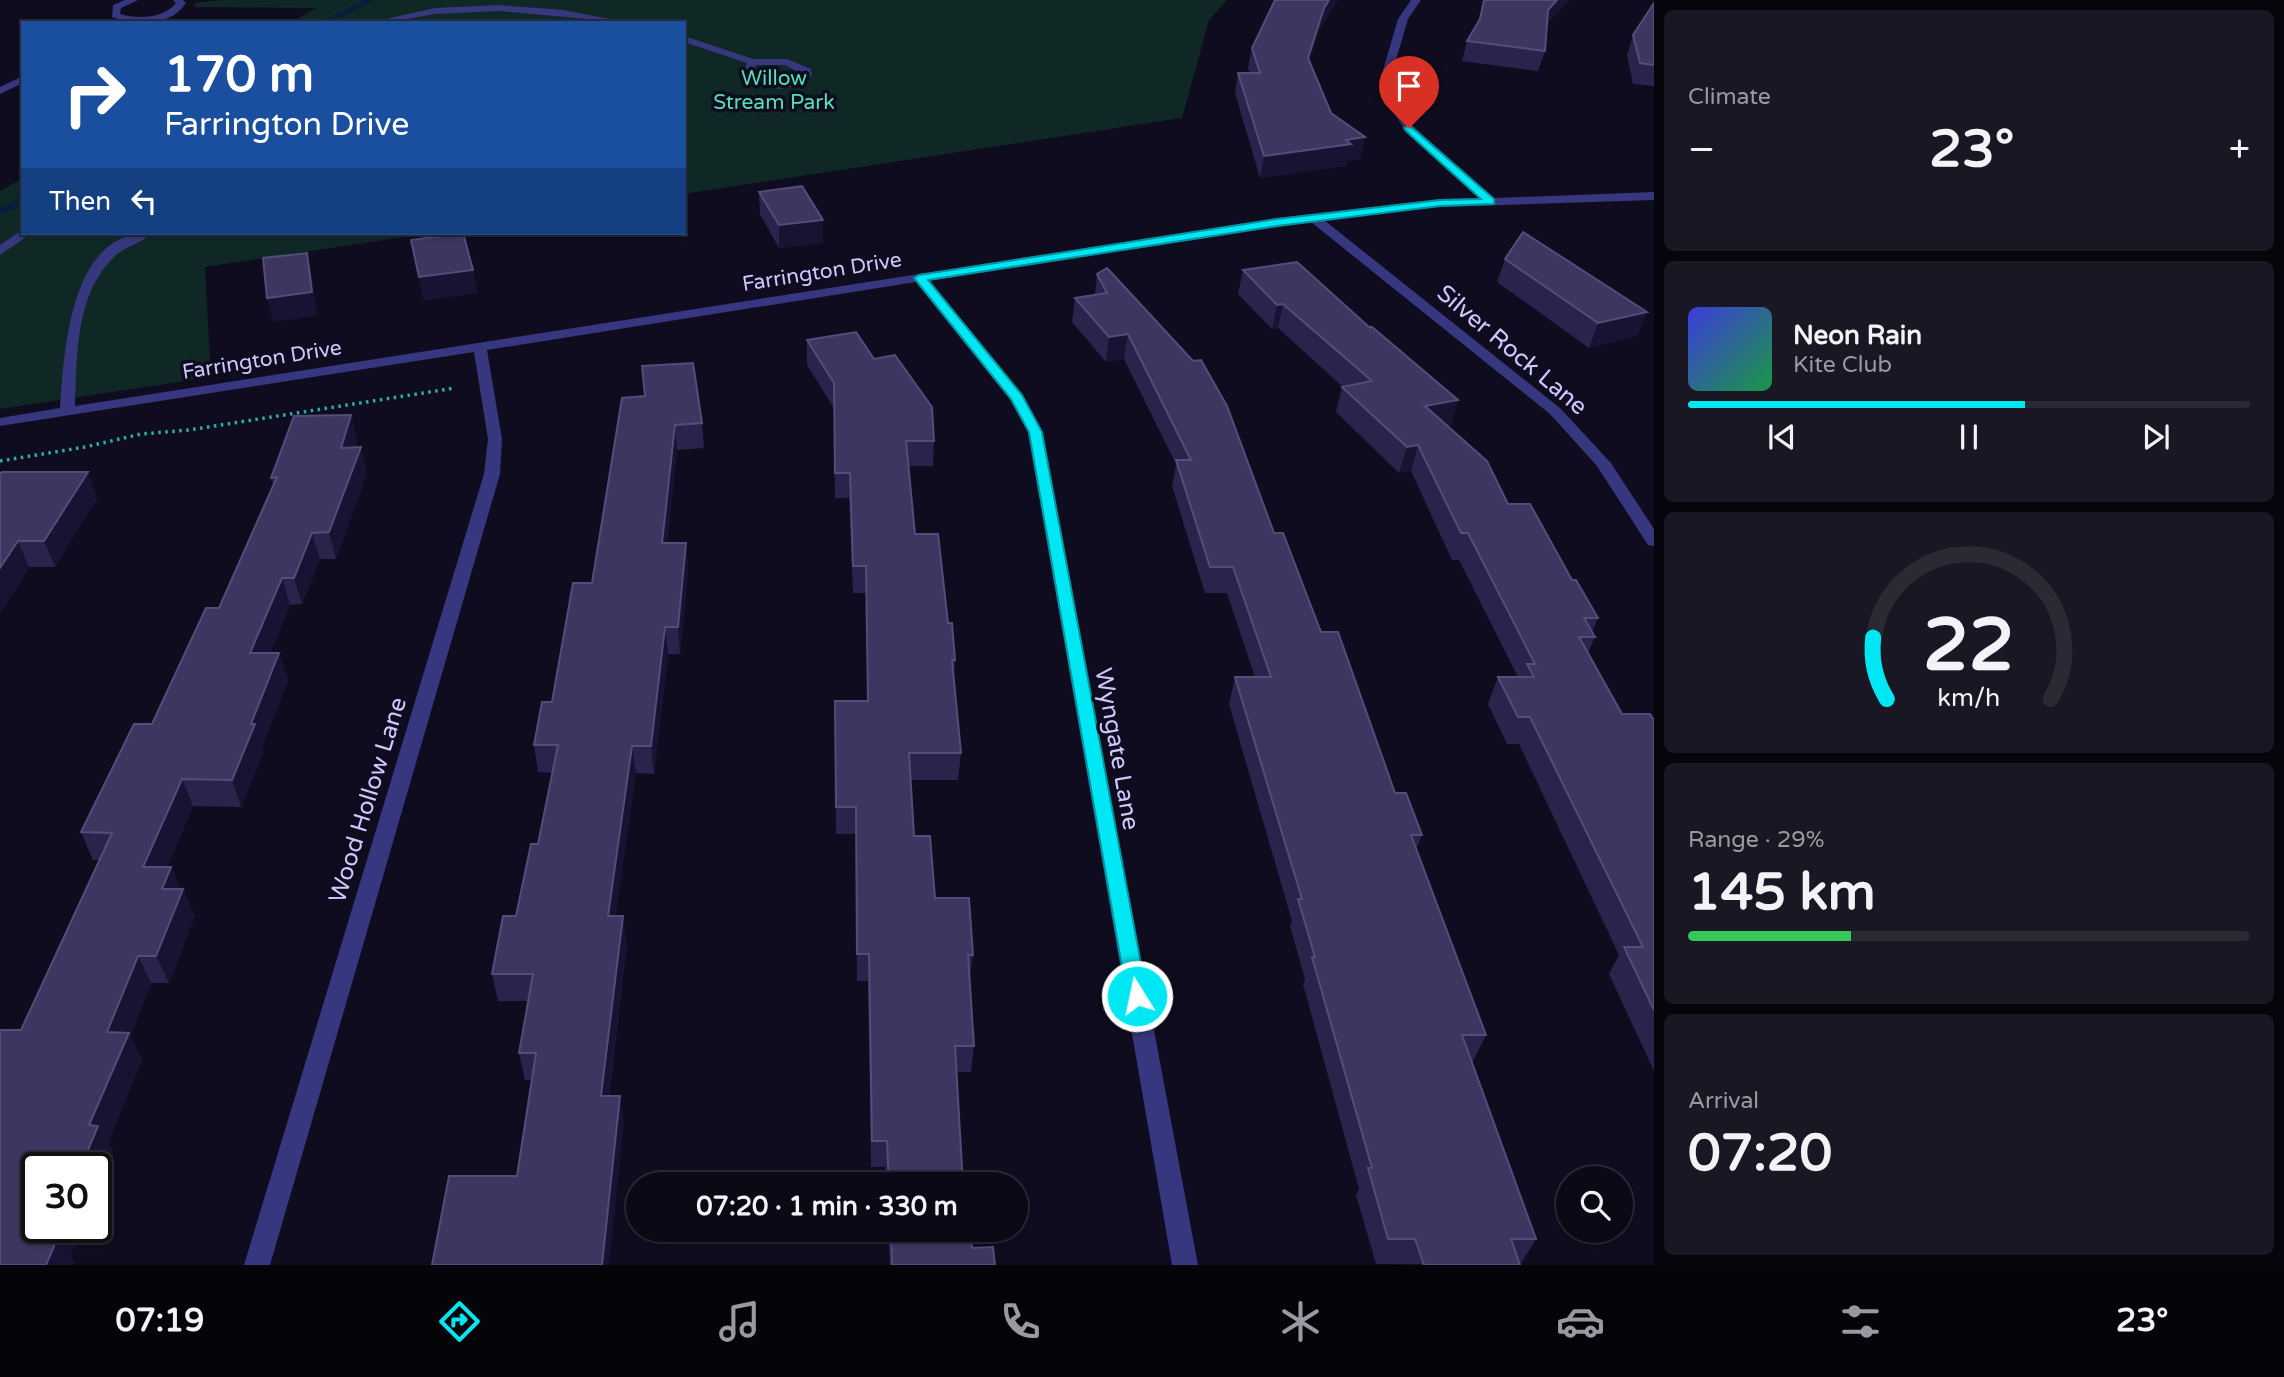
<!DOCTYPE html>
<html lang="en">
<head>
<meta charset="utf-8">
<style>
	:root { --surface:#0a0916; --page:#181723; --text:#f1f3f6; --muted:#999aa1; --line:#2a2a35; --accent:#00e7f4 }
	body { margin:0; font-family:"Varela Round",sans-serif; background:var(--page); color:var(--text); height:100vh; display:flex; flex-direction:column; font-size:26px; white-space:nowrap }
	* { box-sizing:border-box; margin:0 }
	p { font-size:23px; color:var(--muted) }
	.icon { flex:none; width:38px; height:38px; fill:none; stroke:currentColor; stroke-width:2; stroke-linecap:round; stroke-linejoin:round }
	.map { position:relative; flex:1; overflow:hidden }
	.side { display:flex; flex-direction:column; gap:10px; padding:10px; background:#06050c; width:630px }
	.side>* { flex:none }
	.guide { position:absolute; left:21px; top:21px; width:665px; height:214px; border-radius:0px; box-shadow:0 2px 5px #0004,0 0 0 2px var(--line); background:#1a4fa0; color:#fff; overflow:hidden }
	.tools { position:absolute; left:1556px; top:1166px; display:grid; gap:14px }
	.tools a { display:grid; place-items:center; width:77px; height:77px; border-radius:50%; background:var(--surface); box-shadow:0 2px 5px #0004,0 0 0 2px var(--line); font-size:35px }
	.speed { position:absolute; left:21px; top:1152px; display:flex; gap:14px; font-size:35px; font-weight:700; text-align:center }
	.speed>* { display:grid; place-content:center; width:91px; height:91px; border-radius:50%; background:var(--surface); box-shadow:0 2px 5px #0004,0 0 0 2px var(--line); line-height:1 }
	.speed .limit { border:4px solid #111; border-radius:10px; background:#fff; color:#111 }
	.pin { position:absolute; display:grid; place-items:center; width:60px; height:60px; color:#fff; margin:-72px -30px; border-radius:50% 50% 50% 0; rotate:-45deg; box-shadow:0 0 7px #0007 }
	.pin .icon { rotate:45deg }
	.me { position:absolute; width:77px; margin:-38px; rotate:350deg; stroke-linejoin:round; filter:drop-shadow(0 0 5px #0008) }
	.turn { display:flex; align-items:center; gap:24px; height:147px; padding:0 28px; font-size:32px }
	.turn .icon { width:91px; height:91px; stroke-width:2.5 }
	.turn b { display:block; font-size:49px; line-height:60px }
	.then { display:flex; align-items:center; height:66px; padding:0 28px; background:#0003; gap:14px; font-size:26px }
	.big { font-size:52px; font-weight:700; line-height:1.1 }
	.side .card { flex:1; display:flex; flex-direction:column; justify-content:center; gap:10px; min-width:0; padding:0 24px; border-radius:10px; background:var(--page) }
	.side .dial { align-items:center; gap:0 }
	.dial svg { height:182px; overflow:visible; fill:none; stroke:var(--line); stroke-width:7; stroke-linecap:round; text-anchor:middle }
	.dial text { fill:var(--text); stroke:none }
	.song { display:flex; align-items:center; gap:21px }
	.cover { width:84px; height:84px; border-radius:10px; background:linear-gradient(135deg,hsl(240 70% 55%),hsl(140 70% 35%)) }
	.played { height:7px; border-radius:4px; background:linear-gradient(90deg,var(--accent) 60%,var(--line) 60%) }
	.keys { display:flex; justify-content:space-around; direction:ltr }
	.heat { display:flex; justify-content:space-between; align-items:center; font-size:38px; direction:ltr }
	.charge { height:10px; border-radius:5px; background:linear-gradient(90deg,#34c759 29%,var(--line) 0) }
	.trip { position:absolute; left:626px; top:1172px; width:402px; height:70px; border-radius:35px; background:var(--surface); box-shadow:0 2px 5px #0004,0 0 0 2px var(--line); font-weight:700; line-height:70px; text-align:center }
	.tabs { display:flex; height:112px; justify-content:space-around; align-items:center; background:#040409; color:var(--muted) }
	.tabs .icon { width:49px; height:49px }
	.tabs .selected { color:var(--accent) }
	.tabs b { font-size:32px; color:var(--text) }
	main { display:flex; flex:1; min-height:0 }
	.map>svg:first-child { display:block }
	.green { fill:#0f2826 }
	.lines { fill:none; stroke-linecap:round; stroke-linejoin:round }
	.stream { fill:#081d3b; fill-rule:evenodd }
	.path { stroke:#2bb1a3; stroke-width:3.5; stroke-dasharray:2.5 4.5; stroke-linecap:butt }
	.minor { fill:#36377e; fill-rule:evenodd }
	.wall { fill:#2a244d }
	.shaded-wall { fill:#181332 }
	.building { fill:#3c3660; stroke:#524d79; stroke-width:2 }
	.route { fill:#00e7f4; stroke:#00969f; stroke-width:2 }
	.labels { text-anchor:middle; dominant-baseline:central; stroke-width:7; stroke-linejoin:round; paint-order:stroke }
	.far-park-label { font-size:21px; fill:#54e0b6; stroke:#0e0c1e }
	.far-street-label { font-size:21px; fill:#cdc9ff; stroke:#0e0c1e }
	.street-label { font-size:24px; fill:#cdc9ff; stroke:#0e0c1e }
</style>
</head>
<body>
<main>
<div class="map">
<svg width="1654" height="1265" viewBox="0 0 1654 1265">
	<rect width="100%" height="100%" fill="#0e0c1e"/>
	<g class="green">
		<polygon points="220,0 1227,0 1209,20 1182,118 684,194 684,23 290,23 316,8 194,7 195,3"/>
		<polygon points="23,178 23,233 430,233 205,267 211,377 0,409 0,191"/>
	</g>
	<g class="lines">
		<g class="stream">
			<polygon points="364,0 374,0 330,23 319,23"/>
			<polygon points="23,196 23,203 0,215 0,208"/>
		</g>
		<polyline class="path" points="0,461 85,447 141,434 189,430 455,388"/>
		<g class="minor">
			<path d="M 125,0 L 138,0 L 121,8 L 120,14 C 138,19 163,19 176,3 L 173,0 L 183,0 L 186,3 C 170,27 136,26 112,17 L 113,5 Z"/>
			<path d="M 1411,0 L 1421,0 L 1408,19 L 1391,77 L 1397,103 L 1413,126 L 1494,198 L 1654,192 L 1654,200 L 1440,207 L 1324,220 L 1560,408 L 1611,463 L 1654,529 L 1654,546 L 1648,545 L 1597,466 L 1550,414 L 1311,222 L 928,281 L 1022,395 L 1042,432 L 1198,1265 L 1172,1265 L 1028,432 L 1010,399 L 916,282 L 487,350 L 502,439 L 500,474 L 270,1265 L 244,1265 L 484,474 L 488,439 L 474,352 L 0,426 L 0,418 L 60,408 C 64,351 70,229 152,233 C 142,243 126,246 115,256 C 75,294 77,355 75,406 L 1277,218 L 1440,199 L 1481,198 L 1405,130 L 1387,103 L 1381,77 L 1398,19 Z"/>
			<polygon points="499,5 563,10 631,23 499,11 435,14 386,23 368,23 435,8"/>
			<path d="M 684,36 L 753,59 L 787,59 L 811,69 L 812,75 C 795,93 761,93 743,76 L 747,63 L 684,42 ZM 756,65 L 785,65 L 802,74 C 787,85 769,85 753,75 Z"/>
			<polygon points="23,76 23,83 0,94 0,87"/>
			<polygon points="22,230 32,233 0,255 0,245"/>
		</g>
	</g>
	<g class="wall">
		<polygon points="1275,0 1338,0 1320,28 1309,61 1331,113 1365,137 1360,159 1347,161 1346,166 1260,178 1235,93 1238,73 1250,73 1248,68 1252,48"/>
		<polygon points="1484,0 1569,0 1547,24 1545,51 1538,71 1462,61 1467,41 1478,21"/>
		<polygon points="1654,3 1654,86 1633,84 1627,55 1633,35"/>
		<polygon points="759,192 823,220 823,243 779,248 760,214"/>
		<polygon points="411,240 473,270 477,293 424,300"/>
		<polygon points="1505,259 1647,312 1637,336 1589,348 1497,282"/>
		<polygon points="1243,270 1369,327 1458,400 1451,425 1447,426 1508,504 1572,580 1598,618 1592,632 1595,637 1588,653 1622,714 1654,720 1654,1071 1609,974 1619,955 1519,744 1507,744 1488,704 1498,677 1518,677 1459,560 1452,560 1411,471 1399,473 1336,412 1342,387 1343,387 1278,328 1272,329 1238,294"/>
		<polygon points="1097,274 1274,533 1395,793 1422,835 1416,850 1486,1035 1473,1061 1472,1061 1536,1239 1520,1265 1376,1264 1356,1195 1359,1189 1303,984 1305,979 1290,926 1292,921 1229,704 1235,677 1255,677 1227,593 1205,593 1172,486 1176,464 1124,359 1106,362 1072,322 1075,298 1095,294"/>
		<polygon points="807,340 874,359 934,441 933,466 909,466 915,534 948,623 955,660 954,678 961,753 958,780 911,780 914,836 935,898 973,955 969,982 974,1046 971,1072 957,1072 963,1185 886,1185 885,1167 871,1167 868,981 857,981 856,834 836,834 835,701 867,701 866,593 853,593 849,498 835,498 834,408 807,365"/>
		<polygon points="622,398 702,423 704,448 677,450 667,543 686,543 688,569 680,654 668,654 654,774 636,773 615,916 627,943 609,1096 624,1123 517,1176 532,1080 525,1080 519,1053 528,1001 498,1001 492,974 516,916 538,844 553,773 538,772 534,745 552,702 592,583"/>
		<polygon points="351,415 357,440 355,448 367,473 336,559 320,559 302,604 290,605 270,653 279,653 288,680 262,746 264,751 241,807 193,806 167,867 171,867 180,889 195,916 169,983 151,983 130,1036 142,1060 108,1142 113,1152 96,1193 96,1167 37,1227 82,1227 70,1256 74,1262 73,1265 0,1265 21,1030 100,860 93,860 81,832 152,724 219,608 274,486 271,478"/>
		<polygon points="0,474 97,498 55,567 29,567 0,614"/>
		<polygon points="888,1230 970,1230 972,1248 995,1265 890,1265"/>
	</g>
	<g class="shaded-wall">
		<polygon points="1329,0 1338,0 1320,28 1304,78 1308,58 1324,8"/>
		<polygon points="1557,0 1569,0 1542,29 1548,10"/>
		<polygon points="1365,137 1360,159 1347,161 1346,166 1260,178 1264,156 1346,140"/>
		<polygon points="823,220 823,243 779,248 779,225"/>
		<polygon points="307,253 312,276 317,316 273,322 267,298"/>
		<polygon points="473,270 477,293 424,300 419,277"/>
		<polygon points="1283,304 1278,328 1272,329 1277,305"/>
		<polygon points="1647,312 1637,336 1589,348 1598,323"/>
		<polygon points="1128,334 1124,359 1106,362 1109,337"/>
		<polygon points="1458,400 1451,425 1418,432 1425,406"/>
		<polygon points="351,415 357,440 347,474 341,448"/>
		<polygon points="675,425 677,450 664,570 662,543"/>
		<polygon points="1418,445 1411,471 1399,473 1407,447"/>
		<polygon points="361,447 367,473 336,559 329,532"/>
		<polygon points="88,472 97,498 55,567 44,541"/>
		<polygon points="312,533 320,559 302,604 294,578"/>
		<polygon points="18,541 29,567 0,614 0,568"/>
		<polygon points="686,543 688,569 680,654 678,627"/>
		<polygon points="282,578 290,605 259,680 250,653"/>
		<polygon points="665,627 668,654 654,774 651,746"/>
		<polygon points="279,653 288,680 262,746 264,751 241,807 232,780 251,724"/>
		<polygon points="632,746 636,773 612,943 608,916"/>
		<polygon points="182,779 193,806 155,894 143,867"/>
		<polygon points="171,867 182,893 183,889 195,916 169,983 156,956 162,889"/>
		<polygon points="623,916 627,943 605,1123 601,1096"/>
		<polygon points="138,956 151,983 130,1036 142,1060 108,1142 113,1152 96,1193 96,1167 81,1167 107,1032"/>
		<polygon points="620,1096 624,1123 609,1265 602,1265"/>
		<polygon points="55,1227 82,1227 70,1256 74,1262 73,1265 46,1265 51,1237"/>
	</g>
	<g class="building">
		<polygon points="1275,0 1329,0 1324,8 1308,58 1331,113 1365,137 1346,140 1351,144 1264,156 1238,73 1260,73 1252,48"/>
		<polygon points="1484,0 1557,0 1548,10 1545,51 1467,41 1480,19"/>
		<polygon points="1654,3 1654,65 1640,63 1633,35"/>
		<polygon points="802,186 823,220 779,225 759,192"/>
		<polygon points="1523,232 1647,312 1598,323 1505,259"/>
		<polygon points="463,233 473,270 419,277 411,240"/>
		<polygon points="307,253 312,292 267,298 263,258"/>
		<polygon points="1297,262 1369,327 1372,327 1458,400 1425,406 1487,461 1508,504 1530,504 1572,580 1576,580 1598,618 1584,618 1595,637 1579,637 1622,714 1650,714 1654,720 1654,1010 1624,947 1643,947 1530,717 1518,717 1498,677 1534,677 1527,664 1535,664 1468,533 1461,533 1418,445 1407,447 1342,387 1372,381 1283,304 1277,305 1243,270"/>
		<polygon points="1107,268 1193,361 1201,360 1227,406 1274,533 1283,533 1321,632 1338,632 1395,793 1406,793 1422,835 1411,835 1486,1035 1462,1035 1536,1239 1511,1239 1520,1265 1424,1265 1415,1239 1388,1239 1368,1168 1372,1168 1312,957 1315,957 1298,899 1302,899 1235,677 1271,677 1233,567 1210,567 1176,460 1191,460 1128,334 1109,337 1075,298 1107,293 1097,274"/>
		<polygon points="856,332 874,359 895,355 932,407 934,441 906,441 915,534 938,534 948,623 952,623 955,660 952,660 961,753 909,753 914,836 930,836 935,898 969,898 973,955 968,955 974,1046 955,1046 963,1185 889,1185 887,1141 872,1141 869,954 857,954 856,807 836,807 835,701 868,701 866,566 853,566 850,473 835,473 834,383 807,340"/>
		<polygon points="693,363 702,423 675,425 662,543 686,543 678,627 665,627 651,746 632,746 608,916 623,916 601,1096 620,1096 602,1265 432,1265 449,1176 517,1176 536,1053 519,1053 533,974 492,974 503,916 516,916 531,844 538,844 558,745 534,745 542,702 552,702 573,583 592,583 622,398 645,396 642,366"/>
		<polygon points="351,415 341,448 361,447 329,532 312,533 294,578 282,578 250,653 279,653 251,724 255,724 232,780 182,779 143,867 171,867 162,889 183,889 156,956 138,956 107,1032 129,1033 89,1125 98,1126 81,1167 37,1167 37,1227 55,1227 51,1237 58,1237 46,1265 0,1265 0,1030 21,1030 112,833 81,832 134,724 152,724 206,608 219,608 277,477 271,478 294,416"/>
		<polygon points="2,472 88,472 44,541 18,541 0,568 0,474"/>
		<polygon points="891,1230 970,1230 972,1248 993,1247 995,1265 892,1265"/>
	</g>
	<polygon class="route" points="1409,125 1494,199 1494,204 1440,206 1277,226 928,280 1022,395 1042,432 1147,996 1144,1002 1137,1005 1130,1002 1127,996 1029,432 1011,399 914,278 919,275 1277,219 1440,200 1481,199 1406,131 1404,128"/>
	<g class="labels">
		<g class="far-park-label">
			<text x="774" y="78">Willow<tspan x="774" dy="24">Stream Park</tspan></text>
		</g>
		<g class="far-street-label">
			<text transform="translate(822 272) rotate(-9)">Farrington Drive</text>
			<text transform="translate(262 360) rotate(-9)">Farrington Drive</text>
		</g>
		<g class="street-label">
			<text transform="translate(1512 350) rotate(40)">Silver Rock Lane</text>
			<text transform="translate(1117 749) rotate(80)">Wyngate Lane</text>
			<text transform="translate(368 800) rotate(-73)">Wood Hollow Lane</text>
		</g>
	</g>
</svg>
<div class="tools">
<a><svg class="icon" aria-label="search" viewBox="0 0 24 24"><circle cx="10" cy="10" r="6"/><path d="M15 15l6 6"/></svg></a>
</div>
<div class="speed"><div class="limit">30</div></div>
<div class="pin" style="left:1409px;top:128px;background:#d93025"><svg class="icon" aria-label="arrive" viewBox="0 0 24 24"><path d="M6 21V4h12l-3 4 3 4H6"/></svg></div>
<svg class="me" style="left:1137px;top:996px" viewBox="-20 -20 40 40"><circle r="17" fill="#00e7f4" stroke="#fff" stroke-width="3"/><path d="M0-11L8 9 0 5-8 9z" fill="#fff"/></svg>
<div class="trip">07:20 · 1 min · 330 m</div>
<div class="guide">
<div class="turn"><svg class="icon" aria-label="right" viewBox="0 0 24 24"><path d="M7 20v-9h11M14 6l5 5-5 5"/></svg><div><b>170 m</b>Farrington Drive</div></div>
<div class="then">Then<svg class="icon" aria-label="left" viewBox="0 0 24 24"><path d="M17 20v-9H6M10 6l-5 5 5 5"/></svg></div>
</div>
</div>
<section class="side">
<div class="card"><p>Climate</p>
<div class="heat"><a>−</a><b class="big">23°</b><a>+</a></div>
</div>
<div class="card">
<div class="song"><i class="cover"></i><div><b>Neon Rain</b><p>Kite Club</p></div></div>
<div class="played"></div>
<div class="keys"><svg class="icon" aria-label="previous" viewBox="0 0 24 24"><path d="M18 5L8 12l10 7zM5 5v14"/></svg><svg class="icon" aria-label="pause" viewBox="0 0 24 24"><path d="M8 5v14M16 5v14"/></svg><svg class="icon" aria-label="next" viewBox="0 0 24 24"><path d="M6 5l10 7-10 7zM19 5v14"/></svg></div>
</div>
<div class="card dial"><svg viewBox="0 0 100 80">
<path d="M14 69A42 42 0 1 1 86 69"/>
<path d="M14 69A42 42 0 0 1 8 42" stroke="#00e7f4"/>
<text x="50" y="56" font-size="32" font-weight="700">22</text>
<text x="50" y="72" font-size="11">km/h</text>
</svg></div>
<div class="card"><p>Range · 29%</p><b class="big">145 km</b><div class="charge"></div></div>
<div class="card"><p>Arrival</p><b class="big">07:20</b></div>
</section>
</main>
<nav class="tabs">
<b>07:19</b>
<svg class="icon selected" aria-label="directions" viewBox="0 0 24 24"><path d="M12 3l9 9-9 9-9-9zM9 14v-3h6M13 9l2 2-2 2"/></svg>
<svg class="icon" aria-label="music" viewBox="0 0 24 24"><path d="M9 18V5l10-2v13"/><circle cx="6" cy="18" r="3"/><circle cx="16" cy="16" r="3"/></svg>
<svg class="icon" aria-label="phone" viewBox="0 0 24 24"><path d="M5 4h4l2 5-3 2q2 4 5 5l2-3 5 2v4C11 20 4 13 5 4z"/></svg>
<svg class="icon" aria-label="climate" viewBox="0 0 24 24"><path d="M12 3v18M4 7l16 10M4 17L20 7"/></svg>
<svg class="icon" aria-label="car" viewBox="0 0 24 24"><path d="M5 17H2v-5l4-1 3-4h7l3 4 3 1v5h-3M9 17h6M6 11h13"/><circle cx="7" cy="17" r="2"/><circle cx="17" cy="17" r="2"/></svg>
<svg class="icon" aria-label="filters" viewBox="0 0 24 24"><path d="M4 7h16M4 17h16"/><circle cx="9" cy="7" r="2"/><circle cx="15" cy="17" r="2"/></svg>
<b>23°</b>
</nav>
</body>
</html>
